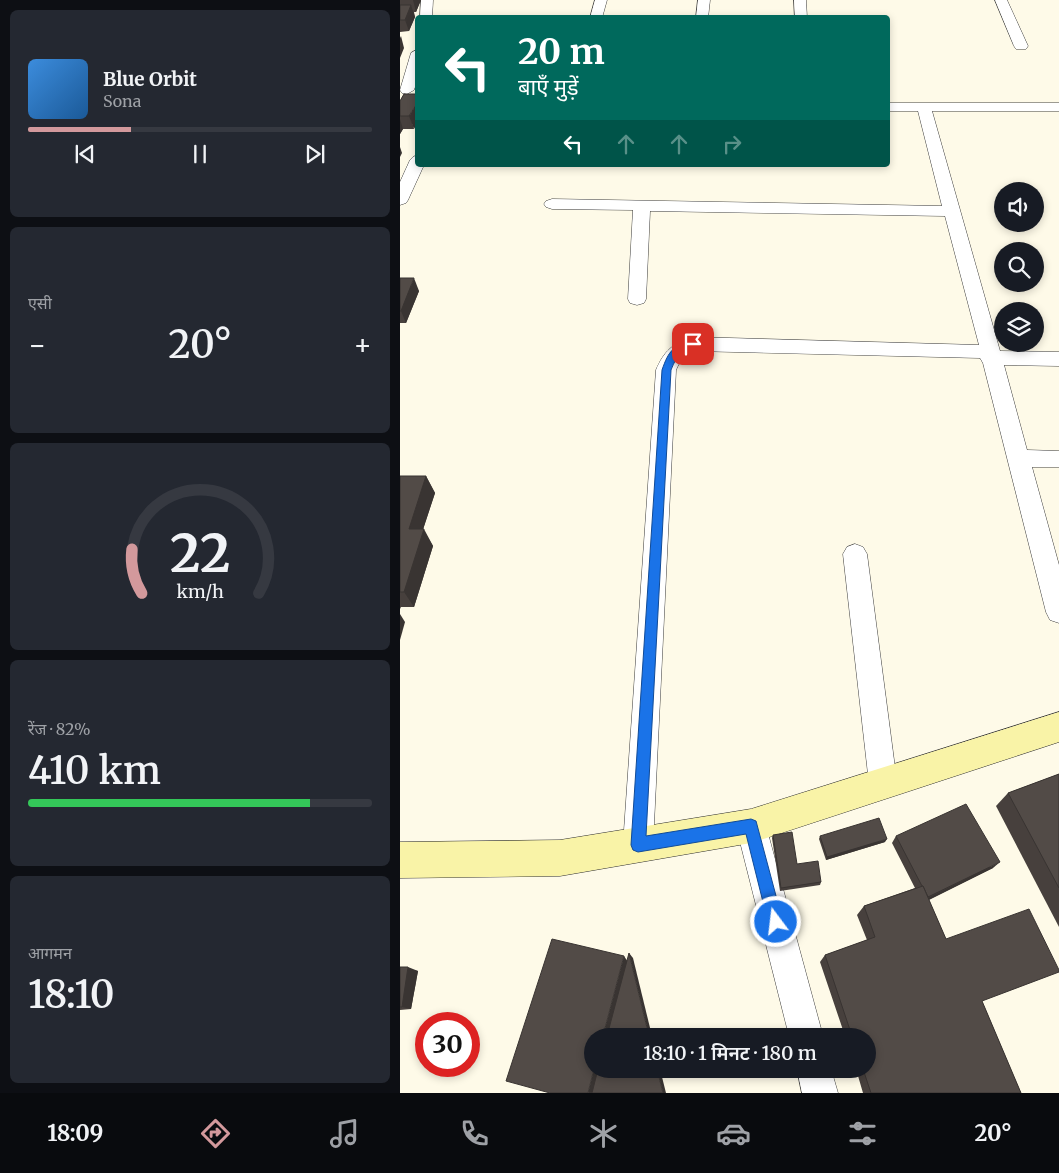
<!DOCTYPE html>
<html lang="hi">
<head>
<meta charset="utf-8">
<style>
	:root { --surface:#171b24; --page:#242831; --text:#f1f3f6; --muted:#9ea1a6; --line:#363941; --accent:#d3999c }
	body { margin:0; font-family:Merriweather,"Noto Sans Devanagari",serif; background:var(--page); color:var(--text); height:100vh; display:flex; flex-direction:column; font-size:19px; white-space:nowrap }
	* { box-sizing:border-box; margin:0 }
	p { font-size:16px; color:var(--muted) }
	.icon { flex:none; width:28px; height:28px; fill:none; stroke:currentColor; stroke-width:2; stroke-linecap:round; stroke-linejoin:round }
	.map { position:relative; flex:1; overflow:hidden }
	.panel { display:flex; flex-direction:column; gap:10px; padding:10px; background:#0d0f14; width:400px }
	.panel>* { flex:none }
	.guide { position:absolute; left:15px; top:15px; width:475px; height:152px; border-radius:5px; box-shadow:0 2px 8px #0003; background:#00695c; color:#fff; overflow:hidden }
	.fabs { position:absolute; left:594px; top:182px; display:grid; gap:10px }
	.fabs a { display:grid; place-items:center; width:50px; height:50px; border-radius:50%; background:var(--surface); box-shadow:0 2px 8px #0003; font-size:25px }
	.speed { position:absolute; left:15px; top:1012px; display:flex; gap:10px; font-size:25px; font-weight:700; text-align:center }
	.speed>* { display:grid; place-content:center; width:65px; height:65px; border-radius:50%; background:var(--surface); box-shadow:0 2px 8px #0003; line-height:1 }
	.speed .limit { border:8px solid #d22; background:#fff; color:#111 }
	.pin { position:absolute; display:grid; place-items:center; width:42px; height:42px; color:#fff; margin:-21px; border-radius:10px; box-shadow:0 2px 8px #0006 }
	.me { position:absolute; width:55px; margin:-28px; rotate:345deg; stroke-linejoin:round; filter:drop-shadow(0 0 4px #0008) }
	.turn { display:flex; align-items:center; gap:18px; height:105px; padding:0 20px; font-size:22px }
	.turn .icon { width:65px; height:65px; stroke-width:2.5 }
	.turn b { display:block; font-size:35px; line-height:42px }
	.lanes { display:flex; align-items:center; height:48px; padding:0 20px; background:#0003; justify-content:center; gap:25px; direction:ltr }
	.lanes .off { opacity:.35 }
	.big { font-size:38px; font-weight:600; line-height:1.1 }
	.panel .widget { flex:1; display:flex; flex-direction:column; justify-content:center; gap:8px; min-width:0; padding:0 18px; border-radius:8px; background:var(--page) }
	.panel .dial { align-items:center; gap:0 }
	.dial svg { height:130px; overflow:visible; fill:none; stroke:var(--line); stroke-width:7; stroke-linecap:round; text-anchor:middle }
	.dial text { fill:var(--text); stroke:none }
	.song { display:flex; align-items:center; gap:15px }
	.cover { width:60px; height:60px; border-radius:8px; background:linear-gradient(135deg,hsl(210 70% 55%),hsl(210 70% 35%)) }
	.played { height:5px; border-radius:2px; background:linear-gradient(90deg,var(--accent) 30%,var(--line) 30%) }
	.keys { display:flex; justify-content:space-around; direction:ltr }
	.heat { display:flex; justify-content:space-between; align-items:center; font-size:28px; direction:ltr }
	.charge { height:8px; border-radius:4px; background:linear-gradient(90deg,#34c759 82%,var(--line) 0) }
	.trip { position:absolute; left:184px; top:1028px; width:292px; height:50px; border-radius:25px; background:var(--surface); box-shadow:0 2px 8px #0003; font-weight:600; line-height:50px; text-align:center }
	.tabs { display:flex; height:80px; justify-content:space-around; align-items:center; background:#090b0e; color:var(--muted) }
	.tabs .icon { width:35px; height:35px }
	.tabs .selected { color:var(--accent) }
	.tabs b { font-size:22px; color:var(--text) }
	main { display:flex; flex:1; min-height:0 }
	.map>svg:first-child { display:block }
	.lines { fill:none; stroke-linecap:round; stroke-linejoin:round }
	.street-casing { stroke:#3d3d3d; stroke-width:1 }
	.secondary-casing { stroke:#2c2c2c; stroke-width:1 }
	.street { fill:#fff; fill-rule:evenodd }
	.secondary { fill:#f9f3a7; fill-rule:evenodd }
	.wall { fill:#47403d }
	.shaded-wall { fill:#393432 }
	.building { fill:#524b47; stroke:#393432 }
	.route { fill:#1a73e8; stroke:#114b97 }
</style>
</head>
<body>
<main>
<section class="panel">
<div class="widget">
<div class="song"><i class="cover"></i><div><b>Blue Orbit</b><p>Sona</p></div></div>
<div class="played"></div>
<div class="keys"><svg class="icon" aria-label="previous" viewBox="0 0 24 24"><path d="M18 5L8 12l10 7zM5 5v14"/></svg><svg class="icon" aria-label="pause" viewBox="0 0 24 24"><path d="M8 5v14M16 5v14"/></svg><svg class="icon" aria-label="next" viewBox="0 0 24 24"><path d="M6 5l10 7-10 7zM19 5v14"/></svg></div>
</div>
<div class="widget"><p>एसी</p>
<div class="heat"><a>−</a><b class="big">20°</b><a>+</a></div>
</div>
<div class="widget dial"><svg viewBox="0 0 100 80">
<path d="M14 69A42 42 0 1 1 86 69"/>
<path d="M14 69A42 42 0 0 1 8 42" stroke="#d3999c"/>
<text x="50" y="56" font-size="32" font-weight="700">22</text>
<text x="50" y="72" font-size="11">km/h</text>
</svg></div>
<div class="widget"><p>रेंज · 82%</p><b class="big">410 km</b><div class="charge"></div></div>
<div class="widget"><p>आगमन</p><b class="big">18:10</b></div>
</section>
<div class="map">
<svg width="659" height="1093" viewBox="0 0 659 1093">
	<rect width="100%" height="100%" fill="#fefae8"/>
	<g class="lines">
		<defs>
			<g id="street">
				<polygon points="21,0 33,0 32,18 20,18"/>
				<polygon points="195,0 207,0 202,18 190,18"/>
				<polygon points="298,0 310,0 308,18 296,18"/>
				<polygon points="394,0 406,0 407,18 395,18"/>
				<polygon points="595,0 607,0 628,46 626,49 616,49 614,46"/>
				<polygon points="18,49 18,78 14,90 7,94 2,93 0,90 11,53"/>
				<path d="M 488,103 L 659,103 L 659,111 L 532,111 L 600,351 L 659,352 L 659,366 L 604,365 L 627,450 L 659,451 L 659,467 L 632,467 L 659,565 L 659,623 L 650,620 L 646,612 L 583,363 L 580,358 L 294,351 C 284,355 280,361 276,370 L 253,845 L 249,856 L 238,860 L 227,856 L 223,845 L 256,370 C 264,351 273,343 293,337 L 579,345 L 545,216 L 250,211 L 246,299 L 244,303 L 237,305 L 230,303 L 228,299 L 233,210 L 152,209 L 146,207 L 144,204 L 146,201 L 152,199 L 542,206 L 518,111 L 488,111 Z"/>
				<polygon points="18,155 18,165 24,165 8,200 6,203 0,205 0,182 10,160 13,157"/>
				<polygon points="455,544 463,547 467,554 497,783 493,793 483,797 473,793 469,783 443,554 447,547"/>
				<polygon points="351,811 361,816 366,826 423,1036 389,1036 336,826 341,816"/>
				<polygon points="397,1069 431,1069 438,1093 402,1093"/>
			</g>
			<polygon id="secondary" points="659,712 659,742 351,843 160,876 0,878 0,842 160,840 351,809"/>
		</defs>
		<use href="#street" class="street-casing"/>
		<use href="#secondary" class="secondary-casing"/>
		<use href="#street" class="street"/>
		<use href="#secondary" class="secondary"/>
	</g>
	<g class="wall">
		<polygon points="0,0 21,0 16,12 14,12 15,17 9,31 0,32 0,33"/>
		<polygon points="4,94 14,129 3,129 0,134 0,101"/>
		<polygon points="0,278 19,291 6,323 0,323"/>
		<polygon points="0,476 26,476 35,493 23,529 33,546 14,607 1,607 0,609"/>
		<polygon points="659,774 659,927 596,806 608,793"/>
		<polygon points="373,835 397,864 421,882 420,885 380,891 372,838"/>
		<polygon points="420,836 485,842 426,860 419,839"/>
		<polygon points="496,836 593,868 529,900 546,939 582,1001 621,1093 463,1093 456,1069 468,1069 468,1036 445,1036 420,962 425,955 467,940 457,915 464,906 515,888 492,843"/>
		<polygon points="0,967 18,971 11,1009 0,1010"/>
	</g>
	<g class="shaded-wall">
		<polygon points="13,0 21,0 16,12"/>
		<polygon points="11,5 15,17 9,31 5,20"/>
		<polygon points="1,36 4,48 0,58 0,38"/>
		<polygon points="18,102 18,122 14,129 9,116"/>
		<polygon points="0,119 3,129 0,134"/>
		<polygon points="0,147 2,153 0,157"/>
		<polygon points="14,278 19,291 6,323 1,311"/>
		<polygon points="26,476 35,493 18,545 9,529"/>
		<polygon points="24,529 33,546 14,607 4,592"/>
		<polygon points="0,614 5,622 0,640"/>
		<polygon points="487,839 485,842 426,860 427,857"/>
		<polygon points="600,862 593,868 522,903 528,898"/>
		<polygon points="229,953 233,958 252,1036 249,1036"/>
		<polygon points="224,956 228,962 209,1036 203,1036"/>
		<polygon points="8,967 18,971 11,1009 2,1007"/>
		<polygon points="194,1069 200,1069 194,1093 188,1093"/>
		<polygon points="257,1069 260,1069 266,1093 263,1093"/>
	</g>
	<g class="building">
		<polygon points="0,5 11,5 5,20 0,20"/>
		<polygon points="4,94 18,94 18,102 9,116 0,116 0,101"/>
		<polygon points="0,278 14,278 1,311 0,311"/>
		<polygon points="0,476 26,476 9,529 24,529 4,592 0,592"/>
		<polygon points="659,774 659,888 608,793"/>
		<polygon points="566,804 600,862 528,897 523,886 522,886 496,836"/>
		<polygon points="479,818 487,839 427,857 420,836"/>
		<polygon points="392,832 397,864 418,861 421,882 381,888 373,835"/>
		<polygon points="523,886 546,939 629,909 659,970 659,972 582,1001 621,1093 471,1093 463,1069 468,1069 468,1036 452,1036 425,955 475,937 464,906"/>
		<polygon points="152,939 224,956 203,1036 192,1036 192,1069 194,1069 188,1093 150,1093 106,1081"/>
		<polygon points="229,953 249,1036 207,1036"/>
		<polygon points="0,967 8,967 2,1007 0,1007"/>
		<polygon points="198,1069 257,1069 263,1093 192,1093"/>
	</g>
	<path class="route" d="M 293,341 L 297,342 L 297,346 C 281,350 277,355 271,370 L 246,836 L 351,819 L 356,821 L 383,922 L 381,927 L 376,929 L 371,927 L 368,922 L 346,834 L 238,852 L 233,850 L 231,845 L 262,370 C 269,350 273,346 293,341 Z"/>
</svg>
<div class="fabs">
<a><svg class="icon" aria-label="sound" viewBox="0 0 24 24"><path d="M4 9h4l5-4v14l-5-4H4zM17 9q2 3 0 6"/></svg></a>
<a><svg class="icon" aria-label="search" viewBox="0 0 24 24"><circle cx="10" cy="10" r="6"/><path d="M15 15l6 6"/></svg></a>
<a><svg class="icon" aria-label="layers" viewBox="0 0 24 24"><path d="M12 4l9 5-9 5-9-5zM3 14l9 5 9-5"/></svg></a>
</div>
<div class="speed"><div class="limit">30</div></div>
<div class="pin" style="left:293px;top:344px;background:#d93025"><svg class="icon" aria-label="arrive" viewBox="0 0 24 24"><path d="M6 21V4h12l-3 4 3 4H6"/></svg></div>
<svg class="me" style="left:376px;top:922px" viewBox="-20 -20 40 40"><circle r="17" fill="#1a73e8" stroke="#fff" stroke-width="3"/><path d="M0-11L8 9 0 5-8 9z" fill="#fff"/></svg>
<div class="trip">18:10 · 1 मिनट · 180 m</div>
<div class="guide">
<div class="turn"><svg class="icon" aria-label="left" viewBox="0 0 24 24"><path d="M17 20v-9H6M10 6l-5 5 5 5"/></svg><div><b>20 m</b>बाएँ मुड़ें</div></div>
<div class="lanes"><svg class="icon" aria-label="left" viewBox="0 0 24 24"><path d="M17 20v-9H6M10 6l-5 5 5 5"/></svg><svg class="icon off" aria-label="ahead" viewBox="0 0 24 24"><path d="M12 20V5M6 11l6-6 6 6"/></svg><svg class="icon off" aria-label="ahead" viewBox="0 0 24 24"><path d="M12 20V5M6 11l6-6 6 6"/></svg><svg class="icon off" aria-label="right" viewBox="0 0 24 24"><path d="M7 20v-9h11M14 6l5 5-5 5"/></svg></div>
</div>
</div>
</main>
<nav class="tabs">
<b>18:09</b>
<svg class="icon selected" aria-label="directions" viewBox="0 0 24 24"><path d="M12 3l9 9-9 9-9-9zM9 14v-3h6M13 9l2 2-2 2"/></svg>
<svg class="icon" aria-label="music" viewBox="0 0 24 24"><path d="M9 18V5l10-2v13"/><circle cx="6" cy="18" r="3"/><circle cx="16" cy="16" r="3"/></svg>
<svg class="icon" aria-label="phone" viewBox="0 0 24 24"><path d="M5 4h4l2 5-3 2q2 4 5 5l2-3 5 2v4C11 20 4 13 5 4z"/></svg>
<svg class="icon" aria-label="climate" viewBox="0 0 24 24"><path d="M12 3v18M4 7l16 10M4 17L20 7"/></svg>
<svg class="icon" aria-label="car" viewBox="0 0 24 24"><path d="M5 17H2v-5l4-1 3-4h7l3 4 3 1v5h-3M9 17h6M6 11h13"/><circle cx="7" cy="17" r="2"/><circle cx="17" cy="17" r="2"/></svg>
<svg class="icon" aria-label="filters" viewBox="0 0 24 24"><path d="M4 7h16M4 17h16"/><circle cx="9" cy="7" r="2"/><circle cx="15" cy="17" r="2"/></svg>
<b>20°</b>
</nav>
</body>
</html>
